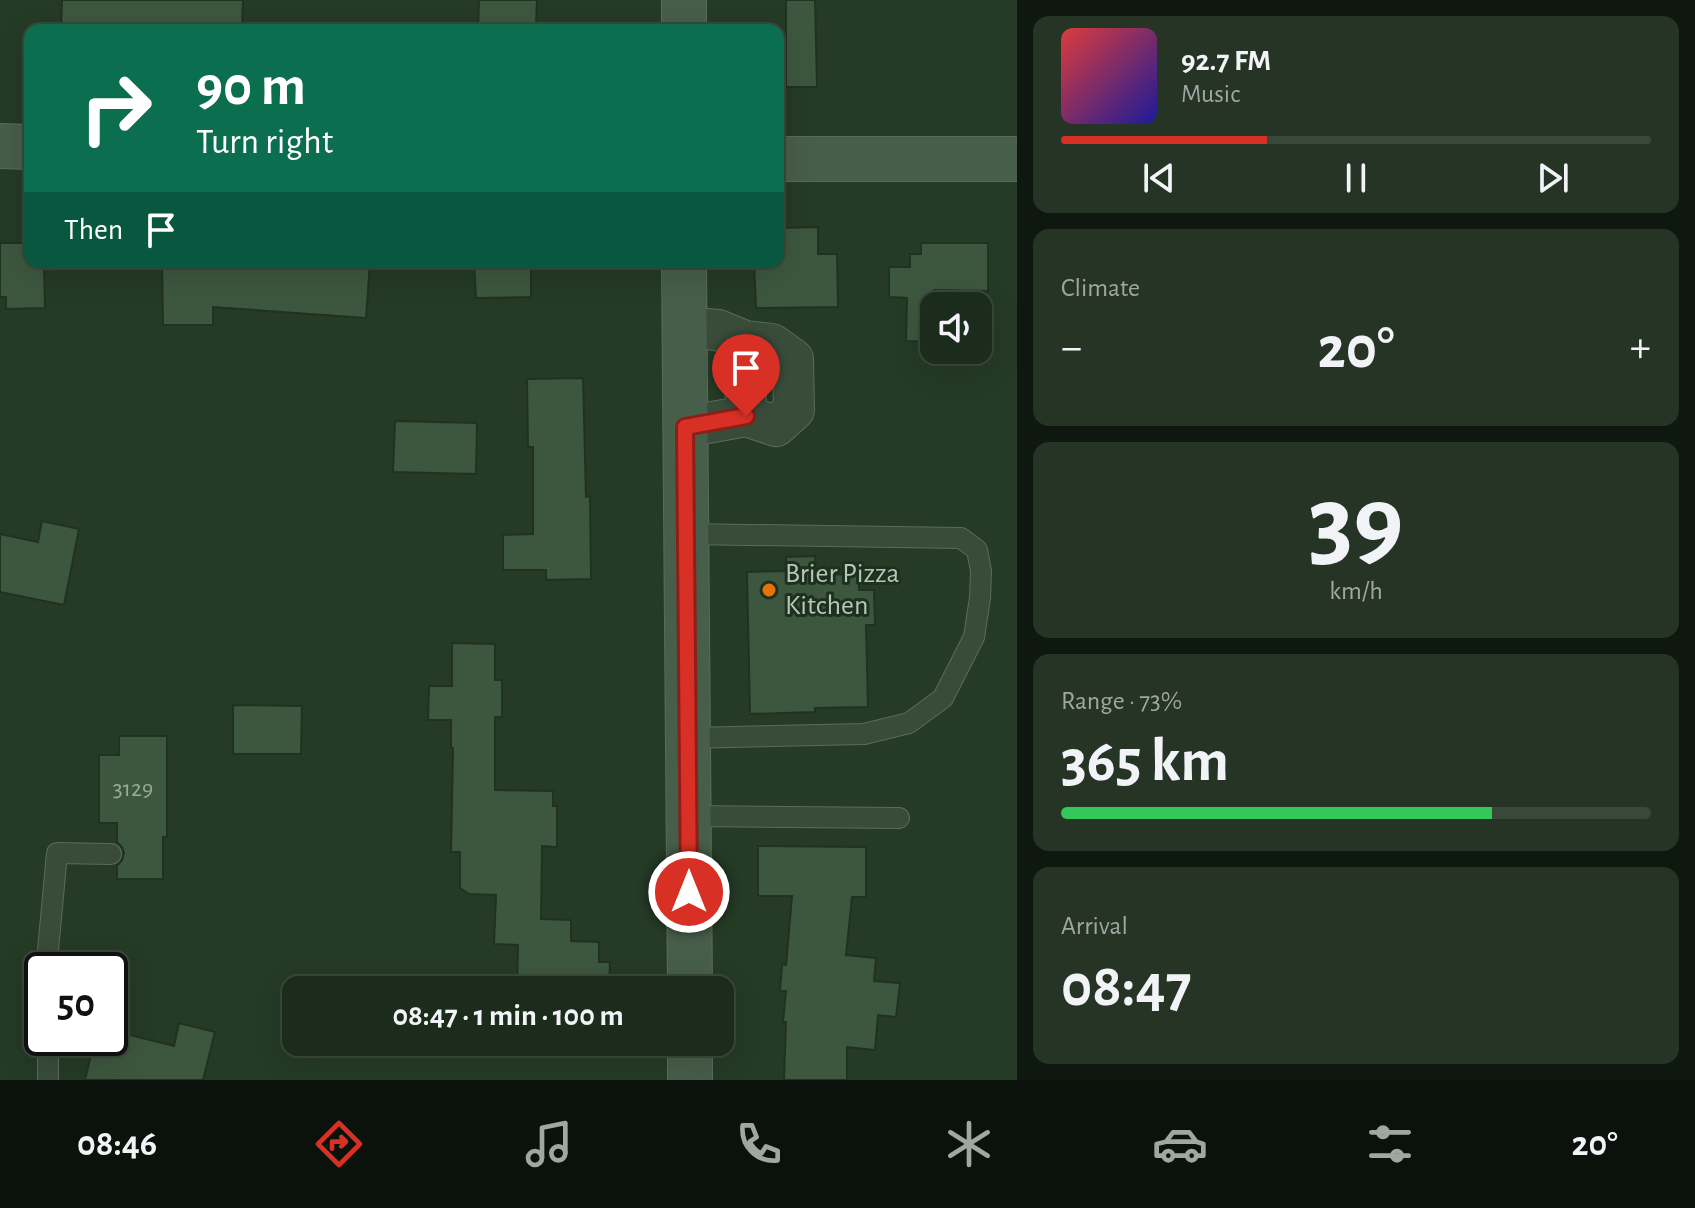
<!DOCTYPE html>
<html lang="en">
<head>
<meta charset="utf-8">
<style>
	:root { --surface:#1c2c1c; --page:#253425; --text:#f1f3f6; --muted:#a0a7a3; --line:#3a483b; --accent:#d93025 }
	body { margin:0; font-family:"Alegreya Sans",sans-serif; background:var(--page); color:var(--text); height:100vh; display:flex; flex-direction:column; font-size:30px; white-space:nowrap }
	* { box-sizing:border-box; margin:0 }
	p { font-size:26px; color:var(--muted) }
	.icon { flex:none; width:44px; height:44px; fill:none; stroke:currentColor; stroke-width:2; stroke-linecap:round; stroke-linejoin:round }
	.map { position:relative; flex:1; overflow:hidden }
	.panel { display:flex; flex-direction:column; gap:16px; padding:16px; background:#0f180f; width:678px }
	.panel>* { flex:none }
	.banner { position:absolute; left:24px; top:24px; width:760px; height:244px; border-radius:16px; box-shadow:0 8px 32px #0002,0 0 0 2px var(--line); background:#0b6e4f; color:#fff; overflow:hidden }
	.tools { position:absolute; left:920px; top:292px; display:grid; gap:16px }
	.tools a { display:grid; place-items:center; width:72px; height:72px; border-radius:16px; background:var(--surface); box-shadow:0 8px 32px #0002,0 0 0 2px var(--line); font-size:40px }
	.speed { position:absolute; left:24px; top:952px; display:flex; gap:16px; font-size:40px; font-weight:700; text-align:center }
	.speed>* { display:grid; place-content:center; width:104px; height:104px; border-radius:50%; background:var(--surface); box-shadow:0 8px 32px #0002,0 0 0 2px var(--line); line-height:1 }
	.speed .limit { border:4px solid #111; border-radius:12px; background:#fff; color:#111 }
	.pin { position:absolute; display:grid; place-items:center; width:68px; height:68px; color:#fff; margin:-82px -34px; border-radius:50% 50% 50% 0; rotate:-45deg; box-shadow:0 0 8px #0007 }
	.pin .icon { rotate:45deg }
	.me { position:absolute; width:88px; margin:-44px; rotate:0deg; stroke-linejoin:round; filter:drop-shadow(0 0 6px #0008) }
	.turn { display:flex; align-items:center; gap:28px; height:168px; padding:0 40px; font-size:36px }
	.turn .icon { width:104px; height:104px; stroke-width:2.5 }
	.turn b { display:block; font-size:56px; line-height:68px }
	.then { display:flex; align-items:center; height:76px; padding:0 40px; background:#0003; gap:16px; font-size:30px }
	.big { font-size:60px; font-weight:700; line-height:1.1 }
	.panel .tile { flex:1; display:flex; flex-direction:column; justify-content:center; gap:12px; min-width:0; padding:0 28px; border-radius:16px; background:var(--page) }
	.panel .dial { align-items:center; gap:0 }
	.dial b { font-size:104px; line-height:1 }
	.song { display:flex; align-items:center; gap:24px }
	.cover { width:96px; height:96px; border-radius:12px; background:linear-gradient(135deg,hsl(0 70% 55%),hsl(240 70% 35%)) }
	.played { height:8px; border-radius:4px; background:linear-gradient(90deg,var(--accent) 35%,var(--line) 35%) }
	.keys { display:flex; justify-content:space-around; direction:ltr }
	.heat { display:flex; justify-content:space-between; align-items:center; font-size:44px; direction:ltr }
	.charge { height:12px; border-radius:6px; background:linear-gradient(90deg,#34c759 73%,var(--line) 0) }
	.trip { position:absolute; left:282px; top:976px; width:452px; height:80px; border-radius:16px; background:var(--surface); box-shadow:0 8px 32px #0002,0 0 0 2px var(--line); font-weight:700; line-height:80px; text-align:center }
	.dock { display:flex; height:128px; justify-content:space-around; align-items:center; background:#0b120b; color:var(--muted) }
	.dock .icon { width:56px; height:56px }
	.dock .selected { color:var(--accent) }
	.dock b { font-size:36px; color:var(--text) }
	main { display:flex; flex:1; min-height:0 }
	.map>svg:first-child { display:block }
	.building { fill:#3d573e; stroke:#203221; stroke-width:2 }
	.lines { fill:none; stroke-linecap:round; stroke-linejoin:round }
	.lane-casing { stroke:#5a6c5b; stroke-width:22 }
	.street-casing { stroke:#5a6c5b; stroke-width:42 }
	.secondary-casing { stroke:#5a6c5b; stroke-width:46 }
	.lane { stroke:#394c3a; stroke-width:20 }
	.street { stroke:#394c3a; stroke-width:40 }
	.secondary { stroke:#475e4a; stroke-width:44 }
	.route-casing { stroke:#8d1f18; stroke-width:20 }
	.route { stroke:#d93025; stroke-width:14 }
	.food-dot { fill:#e8710a; stroke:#1e301f; stroke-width:3 }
	.labels { text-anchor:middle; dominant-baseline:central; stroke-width:6; stroke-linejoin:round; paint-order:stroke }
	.number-label { font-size:24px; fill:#97ab98 }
	.poi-label { font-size:28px; fill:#b5c7b6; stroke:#1e301f; text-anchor:start }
</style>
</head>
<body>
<main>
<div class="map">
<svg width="1017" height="1080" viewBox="0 0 1017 1080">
	<rect width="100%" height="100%" fill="#253b26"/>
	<g class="building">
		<polygon points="62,0 243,0 242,30 61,30"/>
		<polygon points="479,0 537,0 536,26 522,26 522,30 478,30"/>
		<polygon points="786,0 815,0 817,87 786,87"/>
		<polygon points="818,227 818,254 837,254 838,307 756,308 754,262 778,262 778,228"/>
		<polygon points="0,243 30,243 30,262 44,262 45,308 6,309 6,297 0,297"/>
		<polygon points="921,243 988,243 988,291 934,290 934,342 906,341 907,298 889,297 889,267 910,267 910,254 921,254"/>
		<polygon points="162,262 370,262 366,318 213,307 213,325 163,325"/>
		<polygon points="474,262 531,262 531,297 476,298"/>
		<polygon points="583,378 586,497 590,496 591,579 546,580 546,570 503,570 503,535 533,534 533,447 528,447 527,379"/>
		<polygon points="395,421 477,423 476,474 393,472"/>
		<polygon points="42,521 79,529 64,605 0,592 0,534 38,542"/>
		<polygon points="815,556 816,575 859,574 859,590 874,590 875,625 866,625 868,707 815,708 815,712 750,714 747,572 786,571 786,557"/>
		<polygon points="452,643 495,644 495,680 502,680 502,717 495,717 495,790 553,791 553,806 557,806 557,847 542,846 541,919 571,920 571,941 599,942 599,962 610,962 609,990 517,990 518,945 494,944 496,895 469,894 460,888 460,852 451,852 453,748 451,748 451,720 428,720 429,686 452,686"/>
		<polygon points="233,705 302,706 301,754 233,754"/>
		<polygon points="119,736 167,736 167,837 163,837 163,879 117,879 117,866 122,860 124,853 122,847 117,842 117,823 99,823 99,755 119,755"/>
		<polygon points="758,846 866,847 866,897 852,897 846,955 876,958 874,981 900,983 896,1017 878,1015 875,1050 847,1047 847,1080 784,1080 786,1022 783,1022 786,991 780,991 782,964 786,965 792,896 758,896"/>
		<polygon points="179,1023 215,1032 203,1080 85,1080 95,1038 110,1038 110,1030 174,1046"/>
	</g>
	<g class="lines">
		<defs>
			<g id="lane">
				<polyline points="686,534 961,538 977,550 981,571 980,598 974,637 943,698 909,723 864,734 688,738"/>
				<polyline points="688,816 899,818"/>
				<polyline points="48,970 48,950 57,853 111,854"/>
				<polyline points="48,1038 48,1080"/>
			</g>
			<g id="street">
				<polyline points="684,327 718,330 745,341 772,344 793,359 794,410 776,426 746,416 685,427"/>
				<polyline points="745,341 746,416"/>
			</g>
			<g id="secondary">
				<polyline points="684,30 684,0"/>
				<polyline points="0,146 30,147"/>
				<polyline points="778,159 1017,159"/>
				<polyline points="684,262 690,990"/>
				<polyline points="690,1042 690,1080"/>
			</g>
		</defs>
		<use href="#lane" class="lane-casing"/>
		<use href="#street" class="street-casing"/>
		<use href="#secondary" class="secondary-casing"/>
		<use href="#lane" class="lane"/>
		<use href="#street" class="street"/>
		<use href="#secondary" class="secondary"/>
	</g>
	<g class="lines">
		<defs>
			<polyline id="route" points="689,892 685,427 746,416"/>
		</defs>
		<use href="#route" class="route-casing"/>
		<use href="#route" class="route"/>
	</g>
	<circle class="food-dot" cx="769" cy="590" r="8"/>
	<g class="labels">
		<g class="number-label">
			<text x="133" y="789">3129</text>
		</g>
		<g class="poi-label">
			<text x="785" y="574">Brier Pizza<tspan x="785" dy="32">Kitchen</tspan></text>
		</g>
	</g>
</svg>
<div class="tools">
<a><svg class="icon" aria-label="sound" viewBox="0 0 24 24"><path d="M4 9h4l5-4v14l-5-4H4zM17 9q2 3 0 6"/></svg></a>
</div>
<div class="speed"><div class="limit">50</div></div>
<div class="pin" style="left:746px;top:416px;background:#d93025"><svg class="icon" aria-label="arrive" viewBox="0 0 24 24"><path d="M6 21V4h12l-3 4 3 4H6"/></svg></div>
<svg class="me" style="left:689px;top:892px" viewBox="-20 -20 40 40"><circle r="17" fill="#d93025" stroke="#fff" stroke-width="3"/><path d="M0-11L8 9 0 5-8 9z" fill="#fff"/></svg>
<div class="trip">08:47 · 1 min · 100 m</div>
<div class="banner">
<div class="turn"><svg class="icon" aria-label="right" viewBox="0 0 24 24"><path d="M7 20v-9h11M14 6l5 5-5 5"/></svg><div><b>90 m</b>Turn right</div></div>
<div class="then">Then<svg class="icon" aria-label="arrive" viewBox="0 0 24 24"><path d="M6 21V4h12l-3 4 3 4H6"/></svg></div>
</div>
</div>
<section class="panel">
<div class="tile">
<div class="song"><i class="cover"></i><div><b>92.7 FM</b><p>Music</p></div></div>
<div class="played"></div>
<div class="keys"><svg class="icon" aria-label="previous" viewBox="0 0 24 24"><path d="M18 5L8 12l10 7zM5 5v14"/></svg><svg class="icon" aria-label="pause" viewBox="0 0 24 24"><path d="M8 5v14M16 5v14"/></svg><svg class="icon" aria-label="next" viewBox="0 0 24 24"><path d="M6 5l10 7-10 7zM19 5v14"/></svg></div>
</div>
<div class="tile"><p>Climate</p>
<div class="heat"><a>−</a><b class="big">20°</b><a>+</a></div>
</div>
<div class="tile dial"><b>39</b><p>km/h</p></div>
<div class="tile"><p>Range · 73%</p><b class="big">365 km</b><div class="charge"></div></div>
<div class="tile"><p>Arrival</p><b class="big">08:47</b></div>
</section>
</main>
<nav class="dock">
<b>08:46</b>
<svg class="icon selected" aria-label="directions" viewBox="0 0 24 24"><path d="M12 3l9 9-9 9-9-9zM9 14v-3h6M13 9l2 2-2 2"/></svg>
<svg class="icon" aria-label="music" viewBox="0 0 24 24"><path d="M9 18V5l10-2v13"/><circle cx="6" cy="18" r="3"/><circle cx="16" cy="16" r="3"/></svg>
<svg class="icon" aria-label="phone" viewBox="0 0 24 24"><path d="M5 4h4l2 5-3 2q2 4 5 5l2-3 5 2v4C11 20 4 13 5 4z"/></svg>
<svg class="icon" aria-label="climate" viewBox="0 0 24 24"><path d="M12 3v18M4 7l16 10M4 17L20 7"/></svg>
<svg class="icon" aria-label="car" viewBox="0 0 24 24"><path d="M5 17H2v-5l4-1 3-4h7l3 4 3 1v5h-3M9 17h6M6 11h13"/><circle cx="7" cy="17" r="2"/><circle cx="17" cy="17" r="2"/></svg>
<svg class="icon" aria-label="filters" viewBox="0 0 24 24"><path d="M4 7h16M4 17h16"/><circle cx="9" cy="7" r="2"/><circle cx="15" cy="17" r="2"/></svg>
<b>20°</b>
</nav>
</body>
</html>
